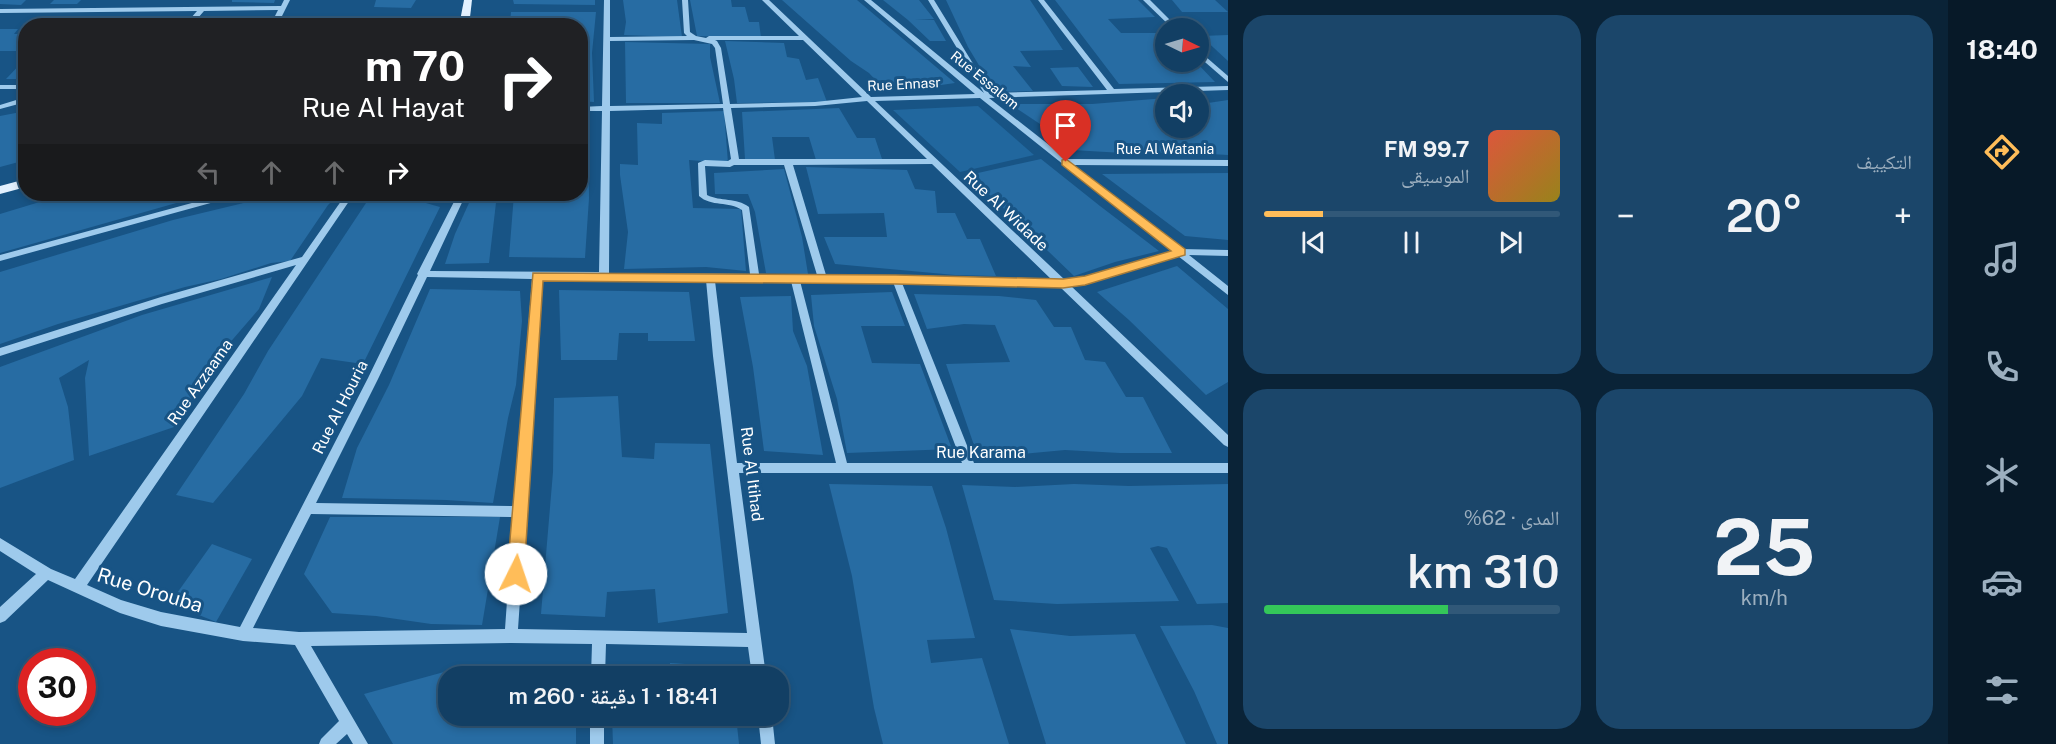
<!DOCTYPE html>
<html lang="ar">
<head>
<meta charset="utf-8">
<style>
	:root { --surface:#123f64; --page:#1b466a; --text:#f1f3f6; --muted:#9cafbf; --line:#315878; --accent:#ffbd59 }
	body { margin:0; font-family:"Public Sans","Noto Naskh Arabic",sans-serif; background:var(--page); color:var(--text); direction:rtl; height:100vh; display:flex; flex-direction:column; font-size:22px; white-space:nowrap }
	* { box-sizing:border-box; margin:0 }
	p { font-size:20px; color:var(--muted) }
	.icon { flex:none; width:33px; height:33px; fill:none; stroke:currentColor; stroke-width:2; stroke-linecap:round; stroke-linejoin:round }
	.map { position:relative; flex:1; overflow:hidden; direction:ltr }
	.panel { display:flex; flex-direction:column; gap:15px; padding:15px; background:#0a2337; width:720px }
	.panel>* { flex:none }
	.hud { position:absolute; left:18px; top:18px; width:570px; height:183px; border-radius:24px; box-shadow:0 3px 9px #0003,0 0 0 2px var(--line); direction:rtl; background:#202124; color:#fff; overflow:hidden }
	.needle { width:39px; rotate:95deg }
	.buttons { position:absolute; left:1155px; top:18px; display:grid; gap:12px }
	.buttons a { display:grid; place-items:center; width:54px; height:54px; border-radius:50%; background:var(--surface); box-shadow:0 3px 9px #0003,0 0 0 2px var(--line); font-size:30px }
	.speed { position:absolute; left:18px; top:648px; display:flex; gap:12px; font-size:30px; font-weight:700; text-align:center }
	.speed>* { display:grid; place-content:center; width:78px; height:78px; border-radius:50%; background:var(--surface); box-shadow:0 3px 9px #0003,0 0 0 2px var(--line); line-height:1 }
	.speed .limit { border:9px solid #d22; background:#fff; color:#111 }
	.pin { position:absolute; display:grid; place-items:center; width:51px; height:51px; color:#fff; margin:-62px -26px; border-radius:50% 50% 50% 0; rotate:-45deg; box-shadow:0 0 6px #0007 }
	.pin .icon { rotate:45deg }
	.me { position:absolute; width:66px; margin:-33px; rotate:4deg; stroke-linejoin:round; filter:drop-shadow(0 0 4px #0008) }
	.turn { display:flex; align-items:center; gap:21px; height:126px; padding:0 24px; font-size:27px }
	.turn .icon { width:78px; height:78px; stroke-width:2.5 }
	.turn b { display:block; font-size:42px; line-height:51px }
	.lanes { display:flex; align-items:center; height:57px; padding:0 24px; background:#0003; justify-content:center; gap:30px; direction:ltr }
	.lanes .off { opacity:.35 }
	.big { font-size:45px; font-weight:600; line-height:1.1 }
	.panel .card { flex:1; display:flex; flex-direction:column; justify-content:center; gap:9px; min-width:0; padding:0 21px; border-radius:24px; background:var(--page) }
	.panel .dial { align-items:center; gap:0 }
	.dial b { font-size:78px; line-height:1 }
	.song { display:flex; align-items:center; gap:18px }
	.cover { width:72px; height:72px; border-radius:9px; background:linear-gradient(135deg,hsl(10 70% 55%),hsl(50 70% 35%)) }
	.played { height:6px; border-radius:3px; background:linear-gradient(90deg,var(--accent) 20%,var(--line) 20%) }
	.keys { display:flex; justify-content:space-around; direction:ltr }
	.heat { display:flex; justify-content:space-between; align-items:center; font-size:33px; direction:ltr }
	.charge { height:9px; border-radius:4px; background:linear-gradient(90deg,#34c759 62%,var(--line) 0) }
	.panel .tiles { flex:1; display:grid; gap:15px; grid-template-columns:repeat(2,1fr) }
	.trip { position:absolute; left:438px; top:666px; width:351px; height:60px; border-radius:24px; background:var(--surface); box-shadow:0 3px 9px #0003,0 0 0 2px var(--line); font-weight:600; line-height:60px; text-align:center; direction:rtl }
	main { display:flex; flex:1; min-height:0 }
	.tab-bar { display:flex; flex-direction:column; width:108px; justify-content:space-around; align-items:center; background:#071928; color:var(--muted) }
	.tab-bar .icon { width:42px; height:42px }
	.tab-bar .on { color:var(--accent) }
	.tab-bar b { font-size:27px; color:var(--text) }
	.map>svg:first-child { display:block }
	.green { fill:#21679e }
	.building { fill:#276ca3 }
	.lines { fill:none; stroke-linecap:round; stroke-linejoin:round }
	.minor { fill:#9ecaec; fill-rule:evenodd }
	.major { fill:#e3f1ff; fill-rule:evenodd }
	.route { fill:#ffbd59; stroke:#a67b3a; stroke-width:1.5 }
	.labels { text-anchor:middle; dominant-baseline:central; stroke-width:6; stroke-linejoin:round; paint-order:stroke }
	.far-street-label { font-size:14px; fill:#fff; stroke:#185485 }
	.street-label { font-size:16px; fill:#fff; stroke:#185485 }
	.near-street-label { font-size:20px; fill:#fff; stroke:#185485 }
</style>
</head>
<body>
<main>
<nav class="tab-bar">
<b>18:40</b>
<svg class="icon on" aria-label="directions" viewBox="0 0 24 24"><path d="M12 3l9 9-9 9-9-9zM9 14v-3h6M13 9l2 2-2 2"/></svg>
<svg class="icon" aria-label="music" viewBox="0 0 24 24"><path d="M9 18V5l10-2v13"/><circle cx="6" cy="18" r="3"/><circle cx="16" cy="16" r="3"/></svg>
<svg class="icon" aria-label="phone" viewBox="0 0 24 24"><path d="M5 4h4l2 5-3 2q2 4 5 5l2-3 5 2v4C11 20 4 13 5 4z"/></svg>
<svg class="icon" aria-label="climate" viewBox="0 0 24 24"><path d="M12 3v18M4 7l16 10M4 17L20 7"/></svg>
<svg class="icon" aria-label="car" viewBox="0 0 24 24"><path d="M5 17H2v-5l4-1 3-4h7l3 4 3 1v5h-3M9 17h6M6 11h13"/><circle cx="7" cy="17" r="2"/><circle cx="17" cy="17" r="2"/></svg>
<svg class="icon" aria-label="filters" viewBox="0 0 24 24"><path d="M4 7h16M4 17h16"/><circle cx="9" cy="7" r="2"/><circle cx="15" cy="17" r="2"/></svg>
</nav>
<section class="panel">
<div class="tiles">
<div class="card"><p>التكييف</p>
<div class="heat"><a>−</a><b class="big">20°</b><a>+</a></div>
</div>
<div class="card">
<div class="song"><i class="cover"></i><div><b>99.7 FM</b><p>الموسيقى</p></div></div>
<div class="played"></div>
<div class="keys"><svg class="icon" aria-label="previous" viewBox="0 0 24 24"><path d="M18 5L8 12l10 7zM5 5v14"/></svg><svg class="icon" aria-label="pause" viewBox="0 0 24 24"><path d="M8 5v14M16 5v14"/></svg><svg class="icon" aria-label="next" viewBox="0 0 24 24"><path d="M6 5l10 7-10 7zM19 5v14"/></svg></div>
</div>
<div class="card dial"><b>25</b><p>km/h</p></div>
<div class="card"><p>المدى · 62%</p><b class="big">310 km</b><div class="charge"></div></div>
</div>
</section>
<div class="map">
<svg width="1228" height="744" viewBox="0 0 1228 744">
	<rect width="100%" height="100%" fill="#185485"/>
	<polygon class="green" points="978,106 1034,155 960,172 893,110"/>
	<g class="building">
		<polygon points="0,0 26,0 21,5 0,4"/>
		<polygon points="54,0 81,0 77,4 50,4"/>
		<polygon points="232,0 275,0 274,3 232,2"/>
		<polygon points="376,0 416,0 411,8 374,7"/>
		<polygon points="513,0 595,0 595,5 514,4"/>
		<polygon points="623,0 677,0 682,37 624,35 626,22"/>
		<polygon points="690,0 731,0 732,7 745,7 749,22 759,22 761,38 697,36"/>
		<polygon points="782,0 857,0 955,83 927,87 883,88 869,73 851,61"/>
		<polygon points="883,0 919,0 934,19 915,20 934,20 946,41 930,41 908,20"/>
		<polygon points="946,0 1030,0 1063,50 1020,51 1031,67 1013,66 1033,91 995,92 968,47"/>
		<polygon points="1055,0 1138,0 1155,17 1108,19 1121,33 1166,33 1166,62 1196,62 1215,82 1119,84"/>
		<polygon points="1172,0 1215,0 1228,12 1182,12"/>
		<polygon points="511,12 596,12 592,53 594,102 580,101 580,26 510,23"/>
		<polygon points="240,16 266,16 262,26 200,26 207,17"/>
		<polygon points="326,17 358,19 356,26 321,26"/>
		<polygon points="145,18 140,26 114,26 119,19"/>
		<polygon points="0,29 18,29 14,34 26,34 26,51 0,51"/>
		<polygon points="1228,35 1228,61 1201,36"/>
		<polygon points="725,41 784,43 787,57 799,59 806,80 818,78 827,102 737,103 734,79"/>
		<polygon points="625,42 710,44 710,57 720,103 626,103"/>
		<polygon points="26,58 26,79 6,79"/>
		<polygon points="1078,67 1093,87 1062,86 1050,68"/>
		<polygon points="1203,97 1208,103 1228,100 1228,155 1176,152 1140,154 1072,150 1055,134 1010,104 1092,104 1166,98 1166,128 1198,128 1198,98"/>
		<polygon points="839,108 857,138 875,138 882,159 816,160 809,137 772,137 775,160 745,159 742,112"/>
		<polygon points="26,111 26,160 0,167 0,116"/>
		<polygon points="724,111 728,163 689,160 693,208 741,209 746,271 706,267 624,269 628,232 620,175 620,164 638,165 637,123 662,124 662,113"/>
		<polygon points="580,121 588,122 589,198 585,258 509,257 514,194 580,194"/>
		<polygon points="1041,159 1100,206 1159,251 1115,262 1074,276 969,175"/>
		<polygon points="806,167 907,170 915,189 935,191 937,213 955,213 967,239 980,239 996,276 955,275 835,264 824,237 887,237 884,213 818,214"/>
		<polygon points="784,169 802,237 808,274 766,273 755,212 748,194 715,194 714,173"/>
		<polygon points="1228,173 1228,240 1185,236 1102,174"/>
		<polygon points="66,194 208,194 0,253 0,214"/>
		<polygon points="281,194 339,194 328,205 290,261 271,263 221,279 185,287 58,324 0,344 0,272 173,220"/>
		<polygon points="372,194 394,194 440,207 363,364 321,358 302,396 213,503 176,495 244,394 268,351"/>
		<polygon points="473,194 497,194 489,263 445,264 455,234"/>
		<polygon points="1177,266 1228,309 1228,382 1206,395 1129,320 1097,292"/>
		<polygon points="272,277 259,309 227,346 177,426 89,456 85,378 89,360 59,378 68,407 74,460 0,488 0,367 142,315"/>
		<polygon points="430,289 520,291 522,321 516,385 508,418 493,503 446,500 342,498 357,448 389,385"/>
		<polygon points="559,290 689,292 695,341 648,341 648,333 619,333 617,360 561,360"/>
		<polygon points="892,292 905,326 861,326 872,363 920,364 952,449 847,453 837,399 814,326 811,295"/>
		<polygon points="914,294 999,296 1036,300 1054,327 1071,327 1085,360 1105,362 1126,397 1143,397 1172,453 1120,453 1065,450 1022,454 976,451 946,364 1010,362 995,325 964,324 927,329"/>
		<polygon points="791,296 793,331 807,366 823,455 764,451 753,367 740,297"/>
		<polygon points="618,396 622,457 654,459 655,443 710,444 728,613 658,623 655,589 607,592 605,617 541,614 553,472 554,398"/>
		<polygon points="829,484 932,486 946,528 975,638 927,640 931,663 982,658 1009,744 883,744 874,708 852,576"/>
		<polygon points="1074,484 1129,486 1228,484 1228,603 1197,604 1167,548 1158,546 1150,548 1179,601 1057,604 994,600 962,485 1015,487"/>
		<polygon points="330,517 500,517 482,625 431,624 376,616 332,613 304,574"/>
		<polygon points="212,544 252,559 216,622 170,603"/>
		<polygon points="1212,625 1228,628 1228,744 1217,744 1194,691 1160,626"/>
		<polygon points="1010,629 1070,636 1135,634 1186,744 1046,744"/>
		<polygon points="670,663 731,667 732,676 671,676"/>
		<polygon points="473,664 575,672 575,676 448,676 448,716 576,716 576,744 393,744 364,694"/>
		<polygon points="612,716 736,716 739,744 613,744"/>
	</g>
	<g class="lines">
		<g class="minor">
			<polygon points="284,0 290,0 277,26 270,26 278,10 204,11 191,26 184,26 197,11 0,13 0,9 281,6"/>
			<path d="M 604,0 L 610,0 L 610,37 L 687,36 L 684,33 L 682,0 L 688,0 L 690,32 L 696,36 L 706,38 L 709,36 L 799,36 L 762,0 L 769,0 L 871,97 L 975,94 L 864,0 L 871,0 L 984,93 L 928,0 L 934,0 L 991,93 L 1107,90 L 1038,0 L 1044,0 L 1114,89 L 1228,86 L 1228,90 L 989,98 L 1067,159 L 1228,160 L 1228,166 L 1074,165 L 1181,249 L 1228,250 L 1228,256 L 1189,255 L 1228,286 L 1228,295 L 1178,256 L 1071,286 L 1228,435 L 1228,447 L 1224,445 L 1060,287 L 902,283 L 974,463 L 1228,463 L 1228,473 L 739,473 L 766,676 L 752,676 L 748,647 L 606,644 L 605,676 L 591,676 L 592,644 L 511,643 L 311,646 L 368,744 L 353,744 L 347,734 L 336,744 L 319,744 L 321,739 L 339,721 L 295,645 L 243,641 L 161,626 L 120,613 L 48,580 L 5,621 L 0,623 L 0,607 L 36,574 L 0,551 L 0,538 L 51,569 L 75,579 L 296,265 L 162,304 L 0,356 L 0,348 L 161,297 L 302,257 L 346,194 L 354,194 L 87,585 L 121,600 L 161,612 L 240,627 L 368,378 L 418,275 L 417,274 L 458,194 L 466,194 L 430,271 L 599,272 L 602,111 L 580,111 L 580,107 L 602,106 ZM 694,40 L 712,44 L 715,48 L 723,104 L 610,106 L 610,41 ZM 715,40 L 803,40 L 862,97 L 815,102 L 730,104 L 721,48 L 717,41 ZM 980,98 L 1172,251 L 1085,277 L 1065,280 L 875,101 ZM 867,101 L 927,159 L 739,159 L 731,108 L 815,106 ZM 723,108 L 731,159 L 728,161 L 705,160 L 698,163 L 699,196 C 711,207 729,201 742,210 L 750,274 L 609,273 L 610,111 ZM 932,164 L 1052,280 L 826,275 L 793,165 ZM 734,165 L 784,165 L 817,275 L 759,274 L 749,207 C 736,197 721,202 707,195 L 705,166 L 730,167 ZM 427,277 L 532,279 L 514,506 L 316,503 L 378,379 ZM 542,279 L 706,280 L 713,356 L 747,633 L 518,629 ZM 715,281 L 791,281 L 836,463 L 737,463 ZM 800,281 L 893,282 L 962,463 L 847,463 ZM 311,514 L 513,517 L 505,629 L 299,632 L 253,628 Z"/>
			<polygon points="1143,0 1150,0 1178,28 1172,28"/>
			<polygon points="1198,50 1228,76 1228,82 1198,56"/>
			<rect x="0" y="85" width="26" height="4"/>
			<polygon points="26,97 26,102 0,109 0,105"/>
			<polygon points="225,194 237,194 236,196 0,261 0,255"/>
			<rect x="590" y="716" width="14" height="28"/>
			<polygon points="758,716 772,716 775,744 761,744"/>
		</g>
		<g class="major">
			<polygon points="464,0 472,0 469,26 459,26"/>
			<polygon points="26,179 26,187 0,194 0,186"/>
		</g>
	</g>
	<polygon class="route" points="1066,159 1185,249 1185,255 1085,285 1063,288 896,284 543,281 524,574 521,579 516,582 510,579 507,574 533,273 896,275 1063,279 1085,276 1171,251 1062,165 1062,160"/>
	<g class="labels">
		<g class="far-street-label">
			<text transform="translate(985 80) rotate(39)">Rue Essalem</text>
			<text transform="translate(904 84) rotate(-3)">Rue Ennasr</text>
			<text x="1165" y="149">Rue Al Watania</text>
		</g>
		<g class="street-label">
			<text transform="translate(1006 211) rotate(43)">Rue Al Widade</text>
			<text transform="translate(200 382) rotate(-55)">Rue Azzaama</text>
			<text transform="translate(340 407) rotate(-63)">Rue Al Houria</text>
			<text x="981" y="452">Rue Karama</text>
			<text transform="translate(752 474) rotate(83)">Rue Al Itihad</text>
		</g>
		<g class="near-street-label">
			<text transform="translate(150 590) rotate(17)">Rue Orouba</text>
		</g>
	</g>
</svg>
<div class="buttons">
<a><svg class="needle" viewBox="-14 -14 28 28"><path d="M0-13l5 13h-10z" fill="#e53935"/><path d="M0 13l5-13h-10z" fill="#9cafbf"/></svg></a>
<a><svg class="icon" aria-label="sound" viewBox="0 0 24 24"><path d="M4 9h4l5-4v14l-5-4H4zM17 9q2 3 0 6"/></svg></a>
</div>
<div class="speed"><div class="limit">30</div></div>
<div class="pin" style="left:1066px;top:162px;background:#d93025"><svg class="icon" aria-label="arrive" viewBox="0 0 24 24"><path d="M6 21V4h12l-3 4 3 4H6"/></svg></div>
<svg class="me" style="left:516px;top:574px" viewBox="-20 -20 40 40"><circle r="19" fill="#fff"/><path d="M0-13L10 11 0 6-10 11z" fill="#ffbd59"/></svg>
<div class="trip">18:41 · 1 دقيقة · 260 m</div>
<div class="hud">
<div class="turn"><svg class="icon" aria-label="right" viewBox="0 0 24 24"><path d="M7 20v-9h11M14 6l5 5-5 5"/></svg><div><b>70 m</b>Rue Al Hayat</div></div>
<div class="lanes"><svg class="icon off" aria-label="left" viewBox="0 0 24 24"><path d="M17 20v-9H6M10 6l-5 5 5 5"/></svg><svg class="icon off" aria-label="ahead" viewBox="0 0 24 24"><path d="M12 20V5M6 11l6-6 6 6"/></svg><svg class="icon off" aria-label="ahead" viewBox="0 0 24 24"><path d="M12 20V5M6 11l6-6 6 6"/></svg><svg class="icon" aria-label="right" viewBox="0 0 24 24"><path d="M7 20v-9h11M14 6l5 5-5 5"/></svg></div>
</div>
</div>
</main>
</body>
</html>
